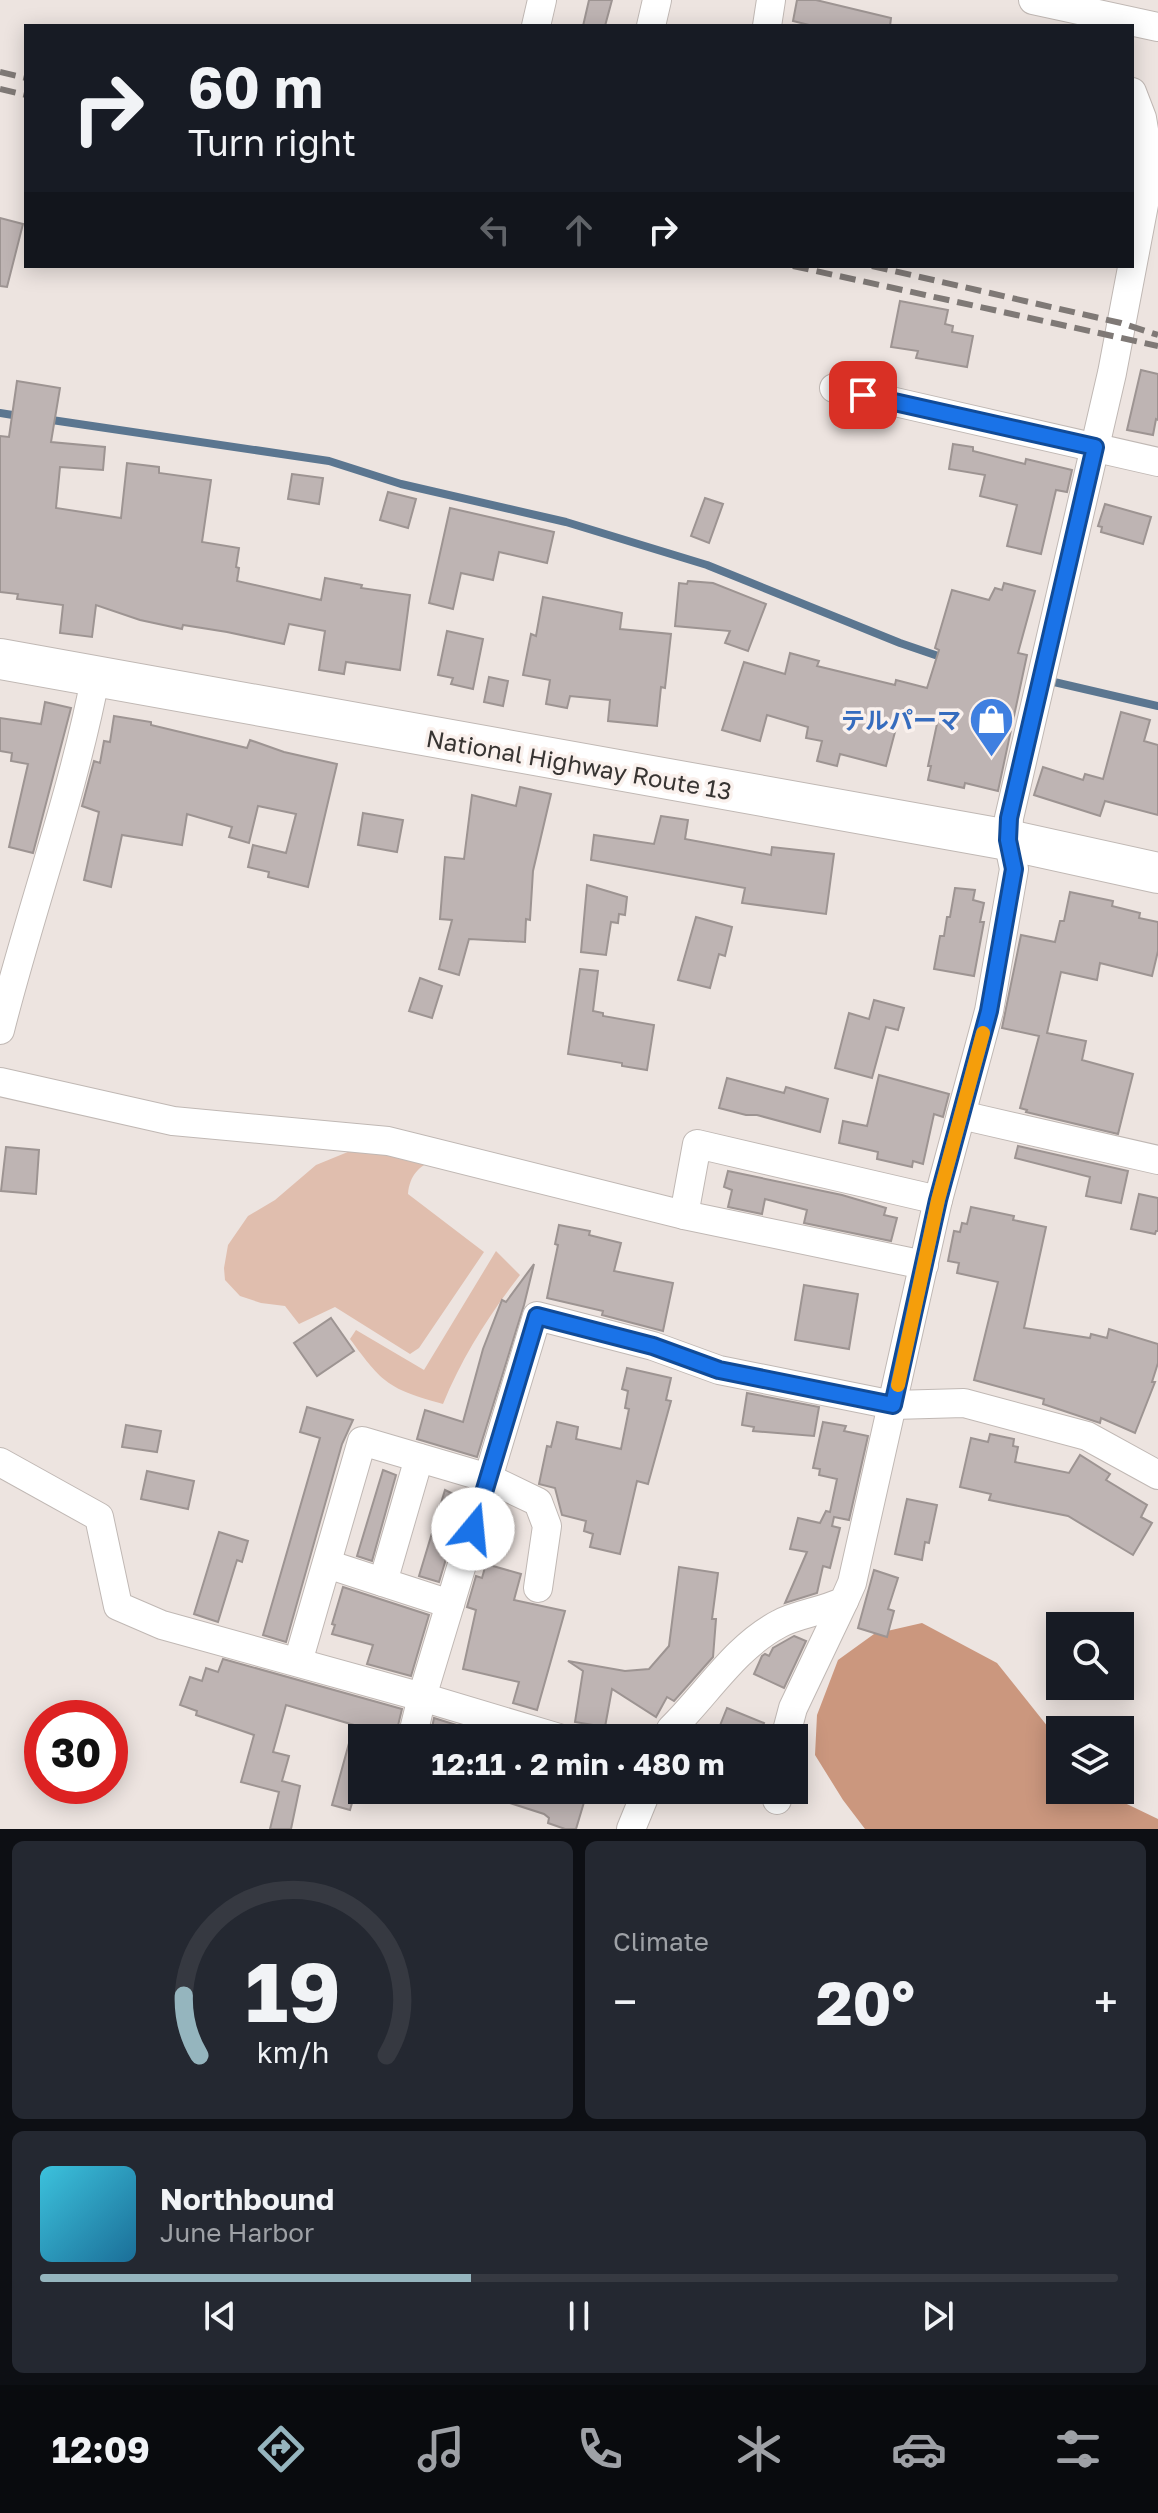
<!DOCTYPE html>
<html lang="en">
<head>
<meta charset="utf-8">
<style>
	:root { --surface:#171b24; --page:#242831; --text:#f1f3f6; --muted:#9ea1a6; --line:#363941; --accent:#95b5be }
	body { margin:0; font-family:"Golos Text","Noto Sans JP",sans-serif; background:var(--page); color:var(--text); height:100vh; display:flex; flex-direction:column; font-size:30px; white-space:nowrap }
	* { box-sizing:border-box; margin:0 }
	p { font-size:26px; color:var(--muted) }
	.icon { flex:none; width:44px; height:44px; fill:none; stroke:currentColor; stroke-width:2; stroke-linecap:round; stroke-linejoin:round }
	.map { position:relative; height:1829px; overflow:hidden }
	.details { display:flex; flex-direction:column; gap:12px; padding:12px; background:#0d0f14; flex:1 }
	.details>* { flex:none }
	.guide { position:absolute; left:24px; top:24px; width:1110px; height:244px; border-radius:0px; box-shadow:0 4px 20px #0003; background:#171b24; color:var(--text); overflow:hidden }
	.fabs { position:absolute; left:1046px; top:1612px; display:grid; gap:16px }
	.fabs a { display:grid; place-items:center; width:88px; height:88px; border-radius:0px; background:var(--surface); box-shadow:0 4px 20px #0003; font-size:40px }
	.speed { position:absolute; left:24px; top:1700px; display:flex; gap:16px; font-size:40px; font-weight:700; text-align:center }
	.speed>* { display:grid; place-content:center; width:104px; height:104px; border-radius:50%; background:var(--surface); box-shadow:0 4px 20px #0003; line-height:1 }
	.speed .limit { border:12px solid #d22; background:#fff; color:#111 }
	.pin { position:absolute; display:grid; place-items:center; width:68px; height:68px; color:#fff; margin:-34px; border-radius:16px; box-shadow:0 4px 12px #0006 }
	.me { position:absolute; width:88px; margin:-44px; rotate:17deg; stroke-linejoin:round; filter:drop-shadow(0 0 6px #0008) }
	.turn { display:flex; align-items:center; gap:28px; height:168px; padding:0 32px; font-size:36px }
	.turn .icon { width:104px; height:104px; stroke-width:2.5 }
	.turn b { display:block; font-size:56px; line-height:68px }
	.lanes { display:flex; align-items:center; height:76px; padding:0 32px; background:#0003; justify-content:center; gap:40px; direction:ltr }
	.lanes .off { opacity:.35 }
	.big { font-size:60px; font-weight:700; line-height:1.1 }
	.details .card { flex:1; display:flex; flex-direction:column; justify-content:center; gap:12px; min-width:0; padding:0 28px; border-radius:12px; background:var(--page) }
	.details .dial { align-items:center; gap:0 }
	.dial svg { height:208px; overflow:visible; fill:none; stroke:var(--line); stroke-width:7; stroke-linecap:round; text-anchor:middle }
	.dial text { fill:var(--text); stroke:none }
	.song { display:flex; align-items:center; gap:24px }
	.cover { width:96px; height:96px; border-radius:12px; background:linear-gradient(135deg,hsl(190 70% 55%),hsl(200 70% 35%)) }
	.played { height:8px; border-radius:4px; background:linear-gradient(90deg,var(--accent) 40%,var(--line) 40%) }
	.keys { display:flex; justify-content:space-around; direction:ltr }
	.heat { display:flex; justify-content:space-between; align-items:center; font-size:44px; direction:ltr }
	.details .tiles { flex:1; display:grid; gap:12px; grid-template-columns:1fr 1fr }
	.card:last-child { grid-column:span 2 }
	.trip { position:absolute; left:348px; top:1724px; width:460px; height:80px; border-radius:0px; background:var(--surface); box-shadow:0 4px 20px #0003; font-weight:700; line-height:80px; text-align:center }
	.tabs { display:flex; height:128px; justify-content:space-around; align-items:center; background:#090b0e; color:var(--muted) }
	.tabs .icon { width:56px; height:56px }
	.tabs .on { color:var(--accent) }
	.tabs b { font-size:36px; color:var(--text) }
	.map>svg:first-child { display:block }
	.green { fill:#e0beae }
	.forest { fill:#cb977e }
	.lines { fill:none; stroke-linecap:round; stroke-linejoin:round }
	.stream { stroke:#5b7690; stroke-width:8 }
	.building { fill:#beb4b3; stroke:#9d9492; stroke-width:2 }
	.minor-casing { stroke:#c0b8b4; stroke-width:30 }
	.highway-casing { stroke:#c0b8b4; stroke-width:42 }
	.minor { stroke:#fff; stroke-width:28 }
	.highway { stroke:#fff; stroke-width:40 }
	.rail { stroke:#7f7976; stroke-width:6; stroke-dasharray:16 8; stroke-linecap:butt }
	.route-casing { stroke:#114b97; stroke-width:20 }
	.route { stroke:#1a73e8; stroke-width:14 }
	.slow { stroke:#f59e0b; stroke-width:14 }
	.labels { text-anchor:middle; dominant-baseline:central; stroke-width:7; stroke-linejoin:round; paint-order:stroke }
	.shop-label { font-size:24px; font-weight:bold; fill:#366cbe; stroke:#faf1ed; text-anchor:end }
	.street-label { font-size:24px; fill:#373432; stroke:#faf1ed }
</style>
</head>
<body>
<div class="map">
<svg width="1158" height="1829" viewBox="0 0 1158 1829">
	<rect width="100%" height="100%" fill="#ede4e0"/>
	<g class="green">
		<path d="M 360,1147 L 435,1159 C 418,1167 410,1175 408,1194 L 484,1252 L 419,1348 L 410,1354 L 335,1307 L 299,1324 L 285,1306 L 261,1303 L 240,1296 L 225,1280 L 224,1268 L 228,1245 L 248,1216 L 275,1200 L 316,1165 Z"/>
		<path d="M 496,1251 L 520,1275 C 489,1315 462,1357 443,1404 C 389,1389 383,1384 350,1339 L 356,1330 L 424,1370 Z"/>
	</g>
	<polygon class="forest" points="922,1623 997,1663 1060,1742 1060,1790 1102,1790 1106,1794 1158,1819 1158,1829 865,1829 843,1800 815,1755 817,1715 838,1660 874,1634"/>
	<g class="lines">
		<g class="stream">
			<polyline points="0,413 19,416"/>
			<polyline points="45,419 329,461 401,484 566,522 707,565 900,643 944,658"/>
			<polyline points="1054,682 1158,706"/>
		</g>
	</g>
	<g class="building">
		<polygon points="589,0 612,0 605,26 583,26"/>
		<polygon points="797,0 816,0 891,18 890,26 813,26 793,21"/>
		<polygon points="0,218 23,224 7,287 0,286"/>
		<polygon points="900,301 948,310 945,324 953,326 952,332 973,336 967,367 916,358 918,351 891,347"/>
		<polygon points="1141,370 1158,374 1158,420 1156,419 1153,435 1127,430"/>
		<polygon points="17,381 60,388 51,442 105,447 103,470 60,467 56,508 121,518 127,463 159,467 159,473 211,480 202,542 239,548 236,567 239,568 237,581 321,600 325,578 362,585 361,588 410,595 400,670 346,662 344,674 319,670 325,631 289,624 284,644 227,632 183,625 182,629 140,620 96,605 92,637 60,633 63,605 17,599 18,594 0,592 0,436 9,437"/>
		<polygon points="953,444 973,447 973,451 1025,464 1026,459 1072,470 1067,492 1056,490 1041,554 1007,546 1017,505 980,496 985,475 949,469"/>
		<polygon points="292,474 323,478 319,504 288,499"/>
		<polygon points="388,492 416,499 408,528 380,520"/>
		<polygon points="705,498 723,504 709,543 691,536"/>
		<polygon points="1105,504 1151,517 1143,544 1101,532 1102,527 1098,526"/>
		<polygon points="450,508 554,532 547,563 499,552 493,580 461,573 453,609 429,603"/>
		<polygon points="688,581 713,583 766,604 748,651 725,643 730,631 675,626 679,583 687,584"/>
		<polygon points="1004,583 1035,591 1018,653 1027,655 998,791 965,783 964,788 928,780 931,766 928,766 937,724 900,713 886,766 840,754 837,766 817,761 822,741 806,738 808,727 767,715 760,741 722,730 744,662 785,674 790,653 819,661 817,666 895,685 896,680 927,688 939,650 935,648 952,590 989,600 995,588 1002,590"/>
		<polygon points="543,597 622,613 620,629 671,634 665,688 661,687 657,726 608,721 610,700 570,696 567,708 546,704 550,680 523,675 531,634 536,636"/>
		<polygon points="447,631 483,639 473,689 451,684 453,678 438,675"/>
		<polygon points="489,677 508,681 503,706 484,702"/>
		<polygon points="45,702 71,708 33,853 9,847 28,764 11,761 12,753 0,751 0,718 41,724"/>
		<polygon points="1121,712 1150,720 1144,741 1158,745 1158,815 1105,801 1100,816 1034,795 1043,767 1083,780 1085,774 1103,779"/>
		<polygon points="114,716 151,722 151,725 247,748 250,740 284,752 337,764 308,887 268,877 269,872 248,867 253,845 286,853 296,814 258,806 249,843 229,837 232,827 187,814 182,845 122,835 111,887 84,880 99,812 82,806 94,761 100,763 104,741 110,742"/>
		<polygon points="520,787 551,794 533,871 530,920 526,919 525,942 469,939 459,975 439,969 452,920 440,919 445,857 464,859 472,795 516,806"/>
		<polygon points="363,813 403,820 397,852 358,845"/>
		<polygon points="661,816 688,820 685,839 771,855 772,847 834,854 826,914 742,903 745,888 591,860 594,835 654,844"/>
		<polygon points="587,885 627,897 625,915 619,914 618,923 611,922 606,955 581,952"/>
		<polygon points="955,888 975,890 973,900 984,903 980,922 984,922 974,976 934,969 940,936 944,936 947,917 950,917"/>
		<polygon points="1070,892 1113,901 1112,906 1140,913 1139,918 1158,922 1158,951 1152,976 1100,963 1097,980 1061,972 1047,1033 1086,1041 1082,1060 1133,1074 1118,1134 1026,1112 1027,1110 1020,1108 1039,1036 1002,1028 1021,935 1055,942 1060,921 1064,921"/>
		<polygon points="696,917 732,927 725,956 719,954 710,988 678,980"/>
		<polygon points="580,969 598,971 593,1011 603,1013 603,1016 654,1025 647,1070 622,1066 622,1063 568,1054"/>
		<polygon points="420,978 442,986 432,1018 409,1011"/>
		<polygon points="874,1000 904,1008 898,1030 886,1027 872,1078 835,1068 849,1013 869,1019"/>
		<polygon points="879,1075 949,1094 943,1117 934,1114 923,1164 913,1161 912,1167 877,1159 878,1152 839,1143 843,1121 867,1126"/>
		<polygon points="727,1078 784,1093 786,1087 828,1099 820,1132 757,1115 746,1115 719,1108"/>
		<polygon points="1018,1146 1128,1171 1121,1203 1086,1196 1090,1177 1015,1158"/>
		<polygon points="6,1147 39,1150 36,1194 1,1191"/>
		<polygon points="728,1171 842,1195 886,1208 884,1215 897,1218 891,1241 804,1223 807,1210 765,1199 762,1214 728,1207 732,1190 724,1187"/>
		<polygon points="1139,1194 1158,1198 1158,1231 1156,1231 1155,1234 1131,1229"/>
		<polygon points="971,1207 1014,1216 1013,1220 1046,1227 1024,1328 1090,1338 1091,1334 1107,1338 1109,1329 1158,1344 1158,1363 1152,1382 1155,1382 1135,1433 1101,1418 1100,1423 1043,1404 1044,1399 974,1380 998,1282 957,1273 959,1263 948,1261 954,1231 960,1232 962,1223 967,1224"/>
		<polygon points="559,1225 590,1231 589,1235 621,1243 614,1271 673,1283 663,1331 602,1315 603,1311 547,1298 558,1245 555,1244"/>
		<polygon points="534,1264 524,1305 477,1457 417,1439 425,1410 463,1422 483,1349 502,1300 506,1302"/>
		<polygon points="804,1285 858,1294 849,1349 795,1340"/>
		<polygon points="331,1318 354,1351 317,1376 294,1343"/>
		<polygon points="627,1368 671,1378 666,1400 671,1401 648,1484 637,1481 620,1554 590,1547 593,1534 584,1531 586,1521 562,1515 555,1488 539,1484 547,1446 551,1447 557,1422 578,1427 576,1439 621,1449 629,1409 625,1408 628,1391 622,1389"/>
		<polygon points="747,1393 819,1407 814,1436 753,1431 754,1427 742,1425"/>
		<polygon points="307,1407 353,1420 342,1444 286,1642 263,1635 320,1438 300,1432"/>
		<polygon points="823,1422 846,1426 844,1431 868,1436 849,1520 834,1517 832,1526 840,1528 830,1568 823,1566 817,1593 785,1603 807,1552 790,1549 798,1518 820,1523 826,1511 830,1512 837,1479 819,1475 820,1469 813,1468"/>
		<polygon points="126,1425 161,1431 157,1452 122,1447"/>
		<polygon points="990,1434 1014,1439 1013,1446 1018,1447 1015,1462 1069,1473 1080,1455 1110,1474 1106,1480 1147,1505 1141,1517 1152,1523 1133,1555 1068,1516 989,1500 991,1494 960,1487 971,1438 988,1442"/>
		<polygon points="383,1470 396,1475 372,1561 357,1556"/>
		<polygon points="147,1471 194,1481 188,1509 141,1499"/>
		<polygon points="445,1490 464,1499 439,1582 419,1576"/>
		<polygon points="907,1499 937,1505 929,1543 925,1542 922,1560 895,1554"/>
		<polygon points="219,1532 248,1541 242,1562 237,1560 218,1622 194,1614"/>
		<polygon points="486,1564 521,1574 514,1600 565,1611 537,1710 513,1703 519,1682 463,1669 476,1610 467,1607 476,1576 482,1578"/>
		<polygon points="679,1567 718,1573 712,1619 716,1619 713,1657 674,1701 667,1697 656,1717 612,1689 605,1727 575,1722 583,1671 568,1661 625,1671 649,1669 669,1646"/>
		<polygon points="874,1570 898,1578 888,1609 894,1611 887,1637 858,1628"/>
		<polygon points="343,1587 429,1615 411,1676 367,1664 373,1645 332,1634 335,1625 332,1624"/>
		<polygon points="794,1636 806,1641 784,1688 754,1674 762,1656 765,1654 769,1656 773,1648"/>
		<polygon points="223,1659 402,1709 395,1738 362,1738 362,1769 350,1810 332,1805 354,1725 286,1705 273,1752 289,1756 282,1781 300,1786 291,1829 270,1829 279,1792 241,1782 254,1735 196,1715 197,1711 180,1705 190,1677 202,1681 206,1668 218,1672"/>
		<polygon points="727,1708 764,1723 758,1738 715,1738"/>
		<polygon points="434,1718 485,1734 484,1738 430,1738"/>
		<polygon points="483,1790 569,1790 568,1794 585,1799 576,1829 565,1829 548,1823 549,1818 544,1814 482,1794"/>
	</g>
	<g class="lines">
		<defs>
			<g id="minor">
				<polyline points="1033,0 1158,27"/>
				<polyline points="536,26 542,0"/>
				<polyline points="651,26 657,0"/>
				<polyline points="767,26 771,0"/>
				<polyline points="834,388 1158,462"/>
				<path d="M 0,1030 C 30,911 73,795 96,674"/>
				<polyline points="0,1082 173,1121 388,1141 684,1215 924,1265"/>
				<polyline points="961,1115 1158,1160"/>
				<polyline points="684,1215 697,1144 938,1200"/>
				<polyline points="0,1462 99,1517 118,1606 162,1625 422,1697 559,1738"/>
				<polyline points="327,1564 450,1604"/>
				<polyline points="383,1582 419,1458"/>
				<polyline points="298,1662 362,1441 488,1478 538,1502 547,1526 538,1588"/>
				<polyline points="412,1738 422,1697 537,1316 653,1346 719,1370 893,1405 964,1403 1087,1436 1158,1475"/>
				<path d="M 667,1738 L 671,1729 C 706,1695 735,1647 779,1624 C 797,1614 822,1612 844,1601 L 852,1583 L 938,1200 L 989,1011 L 1014,869 L 1008,840 L 1009,818 L 1112,373 L 1146,194 L 1148,154 L 1142,118 L 1132,92"/>
				<polyline points="785,1738 793,1708 844,1601"/>
				<polyline points="777,1800 777,1790"/>
				<polyline points="631,1829 647,1790"/>
			</g>
			<polyline id="highway" points="0,659 1008,840 1158,873"/>
		</defs>
		<use href="#minor" class="minor-casing"/>
		<use href="#highway" class="highway-casing"/>
		<use href="#minor" class="minor"/>
		<use href="#highway" class="highway"/>
		<g class="rail">
			<polyline points="0,72 26,78"/>
			<polyline points="0,89 26,95"/>
			<polyline points="793,266 1158,346"/>
			<polyline points="872,266 1121,323 1158,335"/>
		</g>
	</g>
	<g class="lines">
		<defs>
			<polyline id="route" points="473,1529 537,1316 653,1346 719,1370 893,1405 938,1200 989,1011 1014,869 1008,840 1009,818 1095,447 863,395"/>
		</defs>
		<use href="#route" class="route-casing"/>
		<use href="#route" class="route"/>
		<polyline class="slow" points="898,1385 938,1200 983,1033"/>
	</g>
	<defs>
		<symbol id="shop-pin" viewBox="-11 -11 22 30"><path d="M0 17L-7.5 6A9.5 9.5 0 1 1 7.5 6Z" fill="#3f7fe0" stroke="#faf1ed"/><path d="M-5-2.5h2.3a2.7 3.5 0 0 1 5.4 0H5L5.5 6h-11ZM-1.5-2.5h3a1.5 2.3 0 0 0-3 0Z" fill="#fff"/></symbol>
	</defs>
	<g fill-rule="evenodd">
		<use href="#shop-pin" x="966" y="694" width="51" height="69"/>
	</g>
	<g class="labels">
		<g class="shop-label">
			<text x="961" y="719">テルパーマ</text>
		</g>
		<g class="street-label">
			<text transform="translate(579 764) rotate(10)">National Highway Route 13</text>
		</g>
	</g>
</svg>
<div class="fabs">
<a><svg class="icon" aria-label="search" viewBox="0 0 24 24"><circle cx="10" cy="10" r="6"/><path d="M15 15l6 6"/></svg></a>
<a><svg class="icon" aria-label="layers" viewBox="0 0 24 24"><path d="M12 4l9 5-9 5-9-5zM3 14l9 5 9-5"/></svg></a>
</div>
<div class="speed"><div class="limit">30</div></div>
<div class="pin" style="left:863px;top:395px;background:#d93025"><svg class="icon" aria-label="arrive" viewBox="0 0 24 24"><path d="M6 21V4h12l-3 4 3 4H6"/></svg></div>
<svg class="me" style="left:473px;top:1529px" viewBox="-20 -20 40 40"><circle r="19" fill="#fff"/><path d="M0-13L10 11 0 6-10 11z" fill="#1a73e8"/></svg>
<div class="trip">12:11 · 2 min · 480 m</div>
<div class="guide">
<div class="turn"><svg class="icon" aria-label="right" viewBox="0 0 24 24"><path d="M7 20v-9h11M14 6l5 5-5 5"/></svg><div><b>60 m</b>Turn right</div></div>
<div class="lanes"><svg class="icon off" aria-label="left" viewBox="0 0 24 24"><path d="M17 20v-9H6M10 6l-5 5 5 5"/></svg><svg class="icon off" aria-label="ahead" viewBox="0 0 24 24"><path d="M12 20V5M6 11l6-6 6 6"/></svg><svg class="icon" aria-label="right" viewBox="0 0 24 24"><path d="M7 20v-9h11M14 6l5 5-5 5"/></svg></div>
</div>
</div>
<section class="details">
<div class="tiles">
<div class="card dial"><svg viewBox="0 0 100 80">
<path d="M14 69A42 42 0 1 1 86 69"/>
<path d="M14 69A42 42 0 0 1 8 46" stroke="#95b5be"/>
<text x="50" y="56" font-size="32" font-weight="700">19</text>
<text x="50" y="72" font-size="11">km/h</text>
</svg></div>
<div class="card"><p>Climate</p>
<div class="heat"><a>−</a><b class="big">20°</b><a>+</a></div>
</div>
<div class="card">
<div class="song"><i class="cover"></i><div><b>Northbound</b><p>June Harbor</p></div></div>
<div class="played"></div>
<div class="keys"><svg class="icon" aria-label="previous" viewBox="0 0 24 24"><path d="M18 5L8 12l10 7zM5 5v14"/></svg><svg class="icon" aria-label="pause" viewBox="0 0 24 24"><path d="M8 5v14M16 5v14"/></svg><svg class="icon" aria-label="next" viewBox="0 0 24 24"><path d="M6 5l10 7-10 7zM19 5v14"/></svg></div>
</div>
</div>
</section>
<nav class="tabs">
<b>12:09</b>
<svg class="icon on" aria-label="directions" viewBox="0 0 24 24"><path d="M12 3l9 9-9 9-9-9zM9 14v-3h6M13 9l2 2-2 2"/></svg>
<svg class="icon" aria-label="music" viewBox="0 0 24 24"><path d="M9 18V5l10-2v13"/><circle cx="6" cy="18" r="3"/><circle cx="16" cy="16" r="3"/></svg>
<svg class="icon" aria-label="phone" viewBox="0 0 24 24"><path d="M5 4h4l2 5-3 2q2 4 5 5l2-3 5 2v4C11 20 4 13 5 4z"/></svg>
<svg class="icon" aria-label="climate" viewBox="0 0 24 24"><path d="M12 3v18M4 7l16 10M4 17L20 7"/></svg>
<svg class="icon" aria-label="car" viewBox="0 0 24 24"><path d="M5 17H2v-5l4-1 3-4h7l3 4 3 1v5h-3M9 17h6M6 11h13"/><circle cx="7" cy="17" r="2"/><circle cx="17" cy="17" r="2"/></svg>
<svg class="icon" aria-label="filters" viewBox="0 0 24 24"><path d="M4 7h16M4 17h16"/><circle cx="9" cy="7" r="2"/><circle cx="15" cy="17" r="2"/></svg>
</nav>
</body>
</html>
